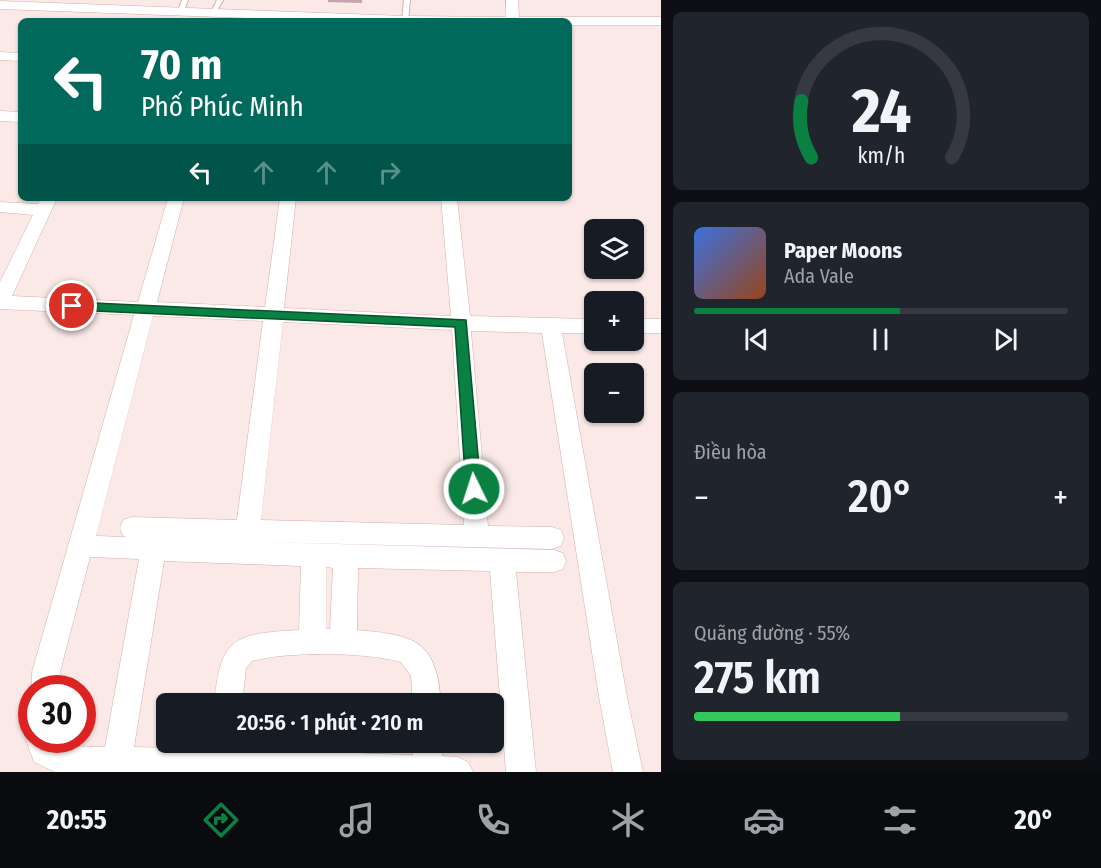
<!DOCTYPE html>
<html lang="vi">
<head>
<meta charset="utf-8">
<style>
	:root { --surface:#171b24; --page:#20242c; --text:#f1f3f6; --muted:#9ea1a6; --line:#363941; --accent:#0b8043 }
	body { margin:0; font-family:"Fira Sans Condensed",sans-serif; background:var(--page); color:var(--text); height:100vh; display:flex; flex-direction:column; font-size:22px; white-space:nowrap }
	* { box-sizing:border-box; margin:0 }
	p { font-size:20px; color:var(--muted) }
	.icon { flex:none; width:33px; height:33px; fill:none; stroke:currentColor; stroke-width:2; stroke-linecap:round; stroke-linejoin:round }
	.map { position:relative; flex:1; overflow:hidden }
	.side { display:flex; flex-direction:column; gap:12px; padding:12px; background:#0d0f14; width:440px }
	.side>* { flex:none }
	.top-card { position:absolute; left:18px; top:18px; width:554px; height:183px; border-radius:9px; box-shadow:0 2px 4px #0004; background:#00695c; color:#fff; overflow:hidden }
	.buttons { position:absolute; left:584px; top:219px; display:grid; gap:12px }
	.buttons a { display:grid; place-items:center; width:60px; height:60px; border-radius:9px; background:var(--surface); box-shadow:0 2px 4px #0004; font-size:30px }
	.speed { position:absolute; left:18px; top:675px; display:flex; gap:12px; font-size:30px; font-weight:700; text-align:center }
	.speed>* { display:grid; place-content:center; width:78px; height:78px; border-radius:50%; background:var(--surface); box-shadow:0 2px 4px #0004; line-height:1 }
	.speed .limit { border:9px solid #d22; background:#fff; color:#111 }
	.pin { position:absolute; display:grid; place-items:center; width:51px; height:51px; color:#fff; margin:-26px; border:3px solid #fff; border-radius:50%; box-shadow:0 2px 6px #0007 }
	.me { position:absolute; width:66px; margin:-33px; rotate:356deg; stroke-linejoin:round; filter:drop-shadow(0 0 4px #0008) }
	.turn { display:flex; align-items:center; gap:21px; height:126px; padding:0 24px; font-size:27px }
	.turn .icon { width:78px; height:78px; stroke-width:2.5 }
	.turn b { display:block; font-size:42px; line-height:51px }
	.lanes { display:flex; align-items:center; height:57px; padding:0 24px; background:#0003; justify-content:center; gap:30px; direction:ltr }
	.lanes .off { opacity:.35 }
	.big { font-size:45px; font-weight:600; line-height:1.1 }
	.side .card { flex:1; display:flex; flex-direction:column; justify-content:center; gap:9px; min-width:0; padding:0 21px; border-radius:9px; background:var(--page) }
	.side .dial { align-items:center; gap:0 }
	.dial svg { height:156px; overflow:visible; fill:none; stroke:var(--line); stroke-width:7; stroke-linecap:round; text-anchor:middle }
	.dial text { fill:var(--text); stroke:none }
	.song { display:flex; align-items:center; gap:18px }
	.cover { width:72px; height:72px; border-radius:9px; background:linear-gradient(135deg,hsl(220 70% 55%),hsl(20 70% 35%)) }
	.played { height:6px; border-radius:3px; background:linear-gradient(90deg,var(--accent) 55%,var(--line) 55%) }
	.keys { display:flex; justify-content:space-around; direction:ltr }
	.heat { display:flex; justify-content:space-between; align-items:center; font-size:33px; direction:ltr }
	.charge { height:9px; border-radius:4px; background:linear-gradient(90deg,#34c759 55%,var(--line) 0) }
	.trip { position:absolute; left:156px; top:693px; width:348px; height:60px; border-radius:9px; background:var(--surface); box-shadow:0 2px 4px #0004; font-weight:600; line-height:60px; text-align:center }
	.menu { display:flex; height:96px; justify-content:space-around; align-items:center; background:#090b0e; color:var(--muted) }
	.menu .icon { width:42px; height:42px }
	.menu .current { color:var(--accent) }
	.menu b { font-size:27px; color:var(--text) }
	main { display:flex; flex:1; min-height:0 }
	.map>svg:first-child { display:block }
	.building { fill:#c8a2ae }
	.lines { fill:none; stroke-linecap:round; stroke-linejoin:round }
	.lane-casing { stroke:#d7afa8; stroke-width:2 }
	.street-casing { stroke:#d7afa8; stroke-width:1 }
	.lane { fill:#fff; fill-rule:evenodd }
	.street { fill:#fff; fill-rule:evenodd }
	.route { fill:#0b8043; stroke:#07532c; stroke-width:1.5 }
</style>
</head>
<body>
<main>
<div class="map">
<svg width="662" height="772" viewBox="0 0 662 772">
	<rect width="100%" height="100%" fill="#fae9e6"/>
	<polygon class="building" points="328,0 362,0 362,3 328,2"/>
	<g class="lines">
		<defs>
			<g id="lane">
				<polygon points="182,0 188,0 184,11 181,13 178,11"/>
				<polygon points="217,0 223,0 216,13 212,13 211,12"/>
				<polygon points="404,0 410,0 408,21 402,21"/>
			</g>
			<g id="street">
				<polygon points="506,0 518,0 519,17 662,17 662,25 568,25 568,21 328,21 0,9 0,1 405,16 506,17"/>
				<polygon points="0,52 21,53 21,61 0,60"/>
				<polygon points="0,111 21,112 21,122 0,121"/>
				<path d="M 41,198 L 57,198 L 12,296 L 138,302 L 168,198 L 184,198 L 157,302 L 265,307 L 280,198 L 296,198 L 284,308 L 451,316 L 441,198 L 457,198 L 470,316 L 594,319 L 594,333 L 562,333 L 627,697 L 643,772 L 613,772 L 599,697 L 542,333 L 471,331 L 488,526 L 552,527 L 561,530 L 564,538 L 561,546 L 552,549 L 225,541 L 554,550 L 563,553 L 566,561 L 563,569 L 554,572 L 516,572 L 536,772 L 506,772 L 490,571 L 358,568 L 357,630 C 415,635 437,640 441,704 L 413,704 L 411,676 L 401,662 C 364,652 289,651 252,661 L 246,668 L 242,704 L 214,704 C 221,636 234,634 299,630 L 301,566 L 164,561 L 134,747 L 210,749 L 211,742 L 239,742 L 239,749 L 413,755 L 413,742 L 441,742 L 442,756 L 458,757 L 468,762 L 473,772 L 55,772 L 34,762 L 26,740 L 32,729 L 32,740 L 54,740 L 65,746 L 105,747 L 139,559 L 90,557 L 60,672 L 58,688 L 32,688 L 32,691 L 32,672 L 134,315 L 0,309 L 0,282 L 33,215 L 0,212 L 0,202 L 38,204 ZM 153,316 L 263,321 L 237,520 L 132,517 L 123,520 L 120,528 L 123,536 L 127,537 L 96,536 ZM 283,322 L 452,330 L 464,525 L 261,520 ZM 326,567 L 333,568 L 330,629 L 326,629 Z"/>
				<rect x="633" y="319" width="29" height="14"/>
			</g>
		</defs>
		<use href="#lane" class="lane-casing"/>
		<use href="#street" class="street-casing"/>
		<use href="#lane" class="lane"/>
		<use href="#street" class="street"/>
	</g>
	<polygon class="route" points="72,302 466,320 481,489 479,494 474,496 468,494 466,489 455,327 72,310 66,306"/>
</svg>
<div class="buttons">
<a><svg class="icon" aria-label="layers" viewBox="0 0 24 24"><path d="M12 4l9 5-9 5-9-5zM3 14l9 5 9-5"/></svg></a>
<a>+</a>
<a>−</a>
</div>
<div class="speed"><div class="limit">30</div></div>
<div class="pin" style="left:72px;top:306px;background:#d93025"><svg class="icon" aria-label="arrive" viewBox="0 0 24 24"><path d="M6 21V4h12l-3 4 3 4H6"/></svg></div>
<svg class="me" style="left:474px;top:489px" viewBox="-20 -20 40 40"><circle r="17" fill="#0b8043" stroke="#fff" stroke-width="3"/><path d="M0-11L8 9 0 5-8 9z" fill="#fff"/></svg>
<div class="trip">20:56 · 1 phút · 210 m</div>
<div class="top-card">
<div class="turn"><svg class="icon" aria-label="left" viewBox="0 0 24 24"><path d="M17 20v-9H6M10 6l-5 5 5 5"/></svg><div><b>70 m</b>Phố Phúc Minh</div></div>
<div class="lanes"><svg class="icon" aria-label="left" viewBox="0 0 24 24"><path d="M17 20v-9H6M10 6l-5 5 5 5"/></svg><svg class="icon off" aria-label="ahead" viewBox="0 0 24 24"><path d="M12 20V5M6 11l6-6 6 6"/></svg><svg class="icon off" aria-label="ahead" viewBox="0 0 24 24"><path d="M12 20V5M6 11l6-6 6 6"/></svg><svg class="icon off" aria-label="right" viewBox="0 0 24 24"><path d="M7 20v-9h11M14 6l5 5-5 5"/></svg></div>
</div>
</div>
<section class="side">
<div class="card dial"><svg viewBox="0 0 100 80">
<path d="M14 69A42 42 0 1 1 86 69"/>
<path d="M14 69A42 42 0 0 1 9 40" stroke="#0b8043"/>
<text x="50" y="56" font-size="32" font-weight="700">24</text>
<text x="50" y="72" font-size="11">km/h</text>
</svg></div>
<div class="card">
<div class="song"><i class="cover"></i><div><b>Paper Moons</b><p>Ada Vale</p></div></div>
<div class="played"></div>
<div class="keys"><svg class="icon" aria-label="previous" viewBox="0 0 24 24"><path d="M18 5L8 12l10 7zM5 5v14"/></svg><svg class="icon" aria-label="pause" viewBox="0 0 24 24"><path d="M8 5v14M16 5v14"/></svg><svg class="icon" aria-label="next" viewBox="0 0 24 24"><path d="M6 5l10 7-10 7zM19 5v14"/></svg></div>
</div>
<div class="card"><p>Điều hòa</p>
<div class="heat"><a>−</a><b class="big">20°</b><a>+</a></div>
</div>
<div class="card"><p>Quãng đường · 55%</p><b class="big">275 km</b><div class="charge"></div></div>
</section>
</main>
<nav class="menu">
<b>20:55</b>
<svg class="icon current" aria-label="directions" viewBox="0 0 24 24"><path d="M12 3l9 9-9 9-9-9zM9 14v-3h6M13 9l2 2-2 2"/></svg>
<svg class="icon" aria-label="music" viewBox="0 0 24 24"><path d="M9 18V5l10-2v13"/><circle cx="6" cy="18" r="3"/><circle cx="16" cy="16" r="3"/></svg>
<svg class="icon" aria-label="phone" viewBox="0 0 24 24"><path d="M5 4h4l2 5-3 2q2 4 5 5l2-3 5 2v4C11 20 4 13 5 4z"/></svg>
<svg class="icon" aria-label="climate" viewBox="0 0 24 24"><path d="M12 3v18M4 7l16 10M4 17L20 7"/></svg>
<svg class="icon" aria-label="car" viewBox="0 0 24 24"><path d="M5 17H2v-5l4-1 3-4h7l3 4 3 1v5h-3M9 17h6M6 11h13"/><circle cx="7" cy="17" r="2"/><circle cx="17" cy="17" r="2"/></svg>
<svg class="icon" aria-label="filters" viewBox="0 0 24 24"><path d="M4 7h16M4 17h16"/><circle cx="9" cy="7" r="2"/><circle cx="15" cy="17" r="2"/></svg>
<b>20°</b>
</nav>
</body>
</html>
